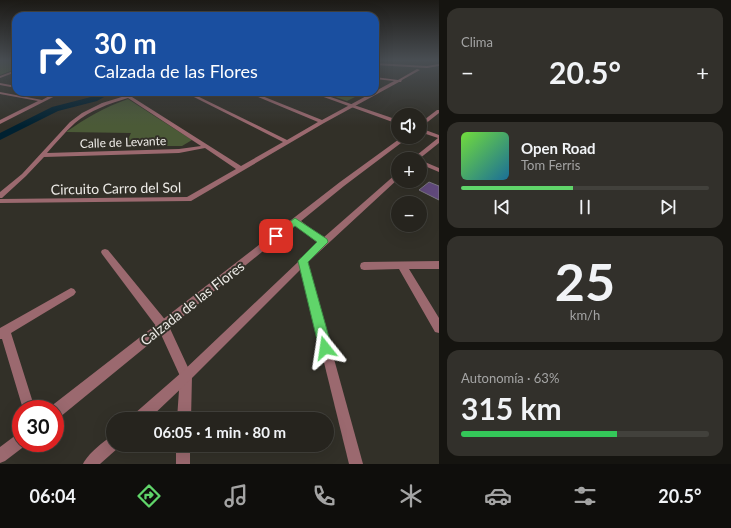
<!DOCTYPE html>
<html lang="es">
<head>
<meta charset="utf-8">
<style>
	:root { --surface:#26241e; --page:#32302b; --text:#f1f3f6; --muted:#a4a4a4; --line:#42413c; --accent:#60d56a }
	body { margin:0; font-family:Lato,sans-serif; background:var(--page); color:var(--text); height:100vh; display:flex; flex-direction:column; font-size:15px; white-space:nowrap }
	* { box-sizing:border-box; margin:0 }
	p { font-size:13px; color:var(--muted) }
	.icon { flex:none; width:22px; height:22px; fill:none; stroke:currentColor; stroke-width:2; stroke-linecap:round; stroke-linejoin:round }
	.map { position:relative; flex:1; overflow:hidden }
	.details { display:flex; flex-direction:column; gap:8px; padding:8px; background:#151410; width:292px }
	.details>* { flex:none }
	.guide { position:absolute; left:12px; top:12px; width:367px; height:84px; border-radius:12px; box-shadow:0 4px 16px #0002,0 0 0 1px var(--line); background:#1a4fa0; color:#fff; overflow:hidden }
	.buttons { position:absolute; left:391px; top:108px; display:grid; gap:8px }
	.buttons a { display:grid; place-items:center; width:36px; height:36px; border-radius:50%; background:var(--surface); box-shadow:0 4px 16px #0002,0 0 0 1px var(--line); font-size:20px }
	.speed { position:absolute; left:12px; top:400px; display:flex; gap:8px; font-size:20px; font-weight:700; text-align:center }
	.speed>* { display:grid; place-content:center; width:52px; height:52px; border-radius:50%; background:var(--surface); box-shadow:0 4px 16px #0002,0 0 0 1px var(--line); line-height:1 }
	.speed .limit { border:6px solid #d22; background:#fff; color:#111 }
	.pin { position:absolute; display:grid; place-items:center; width:34px; height:34px; color:#fff; margin:-17px; border-radius:8px; box-shadow:0 2px 6px #0006 }
	.me { position:absolute; width:44px; margin:-22px; rotate:345deg; stroke-linejoin:round; filter:drop-shadow(0 0 3px #0008) }
	.turn { display:flex; align-items:center; gap:14px; height:84px; padding:0 16px; font-size:18px }
	.turn .icon { width:52px; height:52px; stroke-width:2.5 }
	.turn b { display:block; font-size:28px; line-height:34px }
	.big { font-size:30px; font-weight:700; line-height:1.1 }
	.details .tile { flex:1; display:flex; flex-direction:column; justify-content:center; gap:6px; min-width:0; padding:0 14px; border-radius:12px; background:var(--page) }
	.details .dial { align-items:center; gap:0 }
	.dial b { font-size:52px; line-height:1 }
	.song { display:flex; align-items:center; gap:12px }
	.cover { width:48px; height:48px; border-radius:6px; background:linear-gradient(135deg,hsl(100 70% 55%),hsl(200 70% 35%)) }
	.played { height:4px; border-radius:2px; background:linear-gradient(90deg,var(--accent) 45%,var(--line) 45%) }
	.keys { display:flex; justify-content:space-around; direction:ltr }
	.heat { display:flex; justify-content:space-between; align-items:center; font-size:22px; direction:ltr }
	.charge { height:6px; border-radius:3px; background:linear-gradient(90deg,#34c759 63%,var(--line) 0) }
	.trip { position:absolute; left:106px; top:412px; width:228px; height:40px; border-radius:20px; background:var(--surface); box-shadow:0 4px 16px #0002,0 0 0 1px var(--line); font-weight:700; line-height:40px; text-align:center }
	.tab-bar { display:flex; height:64px; justify-content:space-around; align-items:center; background:#0f0e0c; color:var(--muted) }
	.tab-bar .icon { width:28px; height:28px }
	.tab-bar .current { color:var(--accent) }
	.tab-bar b { font-size:18px; color:var(--text) }
	main { display:flex; flex:1; min-height:0 }
	.map>svg:first-child { display:block }
	.green { fill:#4b5a37 }
	.lines { fill:none; stroke-linecap:round; stroke-linejoin:round }
	.canal { fill:#002131; fill-rule:evenodd }
	.building { fill:#60497b; stroke:#7b7780 }
	.minor { fill:#9b696f; fill-rule:evenodd }
	.tertiary { fill:#9b696f; fill-rule:evenodd }
	.route { fill:#60d56a; stroke:#3e8a45 }
	.labels { text-anchor:middle; dominant-baseline:central; stroke-width:4; stroke-linejoin:round; paint-order:stroke }
	.far-street-label { font-size:12px; fill:#edebe7; stroke:#323028 }
	.street-label { font-size:14px; fill:#edebe7; stroke:#323028 }
</style>
</head>
<body>
<main>
<div class="map">
<svg width="439" height="464" viewBox="0 0 439 464">
	<rect width="100%" height="100%" fill="#323028"/>
	<g class="green">
		<polygon points="0,61 16,61 16,69 0,75"/>
		<polygon points="321,92 365,92 347,101"/>
		<path d="M 128,99 L 192,140 L 182,146 L 125,146 L 131,133 L 66,132 C 86,118 105,107 128,99 Z"/>
	</g>
	<g class="lines">
		<polygon class="canal" points="103,92 113,92 97,101 58,111 0,140 0,133 52,107 91,97"/>
	</g>
	<polygon class="building" points="429,182 439,186 439,200 419,190"/>
	<g class="lines">
		<g class="minor">
			<polygon points="375,63 427,66 439,64 439,66 427,68 375,65"/>
			<path d="M 417,69 L 420,70 L 402,80 L 401,82 L 399,82 L 324,123 L 191,201 L 0,203 L 0,199 L 187,197 L 236,169 L 205,148 L 179,153 L 44,157 L 26,176 L 2,198 L 0,198 L 0,192 L 22,174 L 70,122 L 82,113 L 102,103 L 125,96 L 125,95 L 146,92 L 132,97 L 241,166 L 283,142 L 184,92 L 189,92 L 287,140 L 318,122 L 246,92 L 252,92 L 322,120 L 394,81 L 375,79 L 375,77 L 398,80 ZM 128,98 L 201,146 L 179,149 L 47,153 C 56,143 65,132 75,123 C 90,110 109,104 128,98 Z"/>
			<polygon points="16,70 16,72 0,78 0,76"/>
			<polygon points="0,83 16,86 16,88 0,85"/>
			<polygon points="0,92 42,100 51,95 39,92 54,94 63,92 0,124 0,120 38,101 0,94"/>
			<polygon points="420,160 439,168 439,172 420,164"/>
			<polygon points="105,249 108,250 167,322 192,376 191,419 177,419 180,376 159,330 102,254 101,252 102,250"/>
			<polygon points="303,257 306,258 307,261 363,464 349,464 299,261 300,258"/>
			<polygon points="439,261 439,269 409,269 439,318 439,333 435,332 399,269 364,270 361,269 360,266 361,263 364,262"/>
			<polygon points="71,288 74,289 76,292 74,295 11,333 35,409 23,409 2,339 0,339 0,328"/>
			<rect x="176" y="445" width="14" height="19"/>
		</g>
		<g class="tertiary">
			<polygon points="310,92 316,92 398,120 398,124"/>
			<polygon points="437,110 439,110 439,113 420,128 420,123"/>
			<polygon points="420,128 439,135 439,143 419,159 412,159 438,138 420,132"/>
			<polygon points="402,137 409,137 344,186 301,221 323,238 396,174 398,173 398,179 306,264 190,380 149,419 132,419 134,414 182,372 318,243 295,225 60,417 55,418 55,409 50,409 50,407 340,182"/>
			<polygon points="21,433 21,443 27,443 26,445 5,461 0,463 0,447 16,435"/>
			<path d="M 113,436 L 113,445 L 119,445 L 118,448 L 100,464 L 83,464 C 87,455 104,440 113,436 Z"/>
		</g>
	</g>
	<linearGradient id="sky" x2="0" y2="1"><stop stop-color="#1c1a16"/><stop offset="0.48" stop-color="#494e53"/><stop offset="1" stop-color="#494e53" stop-opacity="0"/></linearGradient>
	<rect width="439" height="126" fill="url(#sky)"/>
	<polygon class="route" points="295,218 327,239 328,242 308,262 332,348 330,353 325,354 321,353 319,348 298,261 317,242 295,226 276,240 271,236"/>
	<g class="labels">
		<g class="far-street-label">
			<text transform="translate(123 142) rotate(-2)">Calle de Levante</text>
		</g>
		<g class="street-label">
			<text transform="translate(116 188) rotate(-1)">Circuito Carro del Sol</text>
			<text transform="translate(192 303) rotate(-38)">Calzada de las Flores</text>
		</g>
	</g>
</svg>
<div class="buttons">
<a><svg class="icon" aria-label="sound" viewBox="0 0 24 24"><path d="M4 9h4l5-4v14l-5-4H4zM17 9q2 3 0 6"/></svg></a>
<a>+</a>
<a>−</a>
</div>
<div class="speed"><div class="limit">30</div></div>
<div class="pin" style="left:276px;top:236px;background:#d93025"><svg class="icon" aria-label="arrive" viewBox="0 0 24 24"><path d="M6 21V4h12l-3 4 3 4H6"/></svg></div>
<svg class="me" style="left:325px;top:348px" viewBox="-20 -20 40 40"><path d="M0-17L14 15 0 8-14 15z" fill="#60d56a" stroke="#fff" stroke-width="4"/></svg>
<div class="trip">06:05 · 1 min · 80 m</div>
<div class="guide">
<div class="turn"><svg class="icon" aria-label="right" viewBox="0 0 24 24"><path d="M7 20v-9h11M14 6l5 5-5 5"/></svg><div><b>30 m</b>Calzada de las Flores</div></div>
</div>
</div>
<section class="details">
<div class="tile"><p>Clima</p>
<div class="heat"><a>−</a><b class="big">20.5°</b><a>+</a></div>
</div>
<div class="tile">
<div class="song"><i class="cover"></i><div><b>Open Road</b><p>Tom Ferris</p></div></div>
<div class="played"></div>
<div class="keys"><svg class="icon" aria-label="previous" viewBox="0 0 24 24"><path d="M18 5L8 12l10 7zM5 5v14"/></svg><svg class="icon" aria-label="pause" viewBox="0 0 24 24"><path d="M8 5v14M16 5v14"/></svg><svg class="icon" aria-label="next" viewBox="0 0 24 24"><path d="M6 5l10 7-10 7zM19 5v14"/></svg></div>
</div>
<div class="tile dial"><b>25</b><p>km/h</p></div>
<div class="tile"><p>Autonomía · 63%</p><b class="big">315 km</b><div class="charge"></div></div>
</section>
</main>
<nav class="tab-bar">
<b>06:04</b>
<svg class="icon current" aria-label="directions" viewBox="0 0 24 24"><path d="M12 3l9 9-9 9-9-9zM9 14v-3h6M13 9l2 2-2 2"/></svg>
<svg class="icon" aria-label="music" viewBox="0 0 24 24"><path d="M9 18V5l10-2v13"/><circle cx="6" cy="18" r="3"/><circle cx="16" cy="16" r="3"/></svg>
<svg class="icon" aria-label="phone" viewBox="0 0 24 24"><path d="M5 4h4l2 5-3 2q2 4 5 5l2-3 5 2v4C11 20 4 13 5 4z"/></svg>
<svg class="icon" aria-label="climate" viewBox="0 0 24 24"><path d="M12 3v18M4 7l16 10M4 17L20 7"/></svg>
<svg class="icon" aria-label="car" viewBox="0 0 24 24"><path d="M5 17H2v-5l4-1 3-4h7l3 4 3 1v5h-3M9 17h6M6 11h13"/><circle cx="7" cy="17" r="2"/><circle cx="17" cy="17" r="2"/></svg>
<svg class="icon" aria-label="filters" viewBox="0 0 24 24"><path d="M4 7h16M4 17h16"/><circle cx="9" cy="7" r="2"/><circle cx="15" cy="17" r="2"/></svg>
<b>20.5°</b>
</nav>
</body>
</html>
